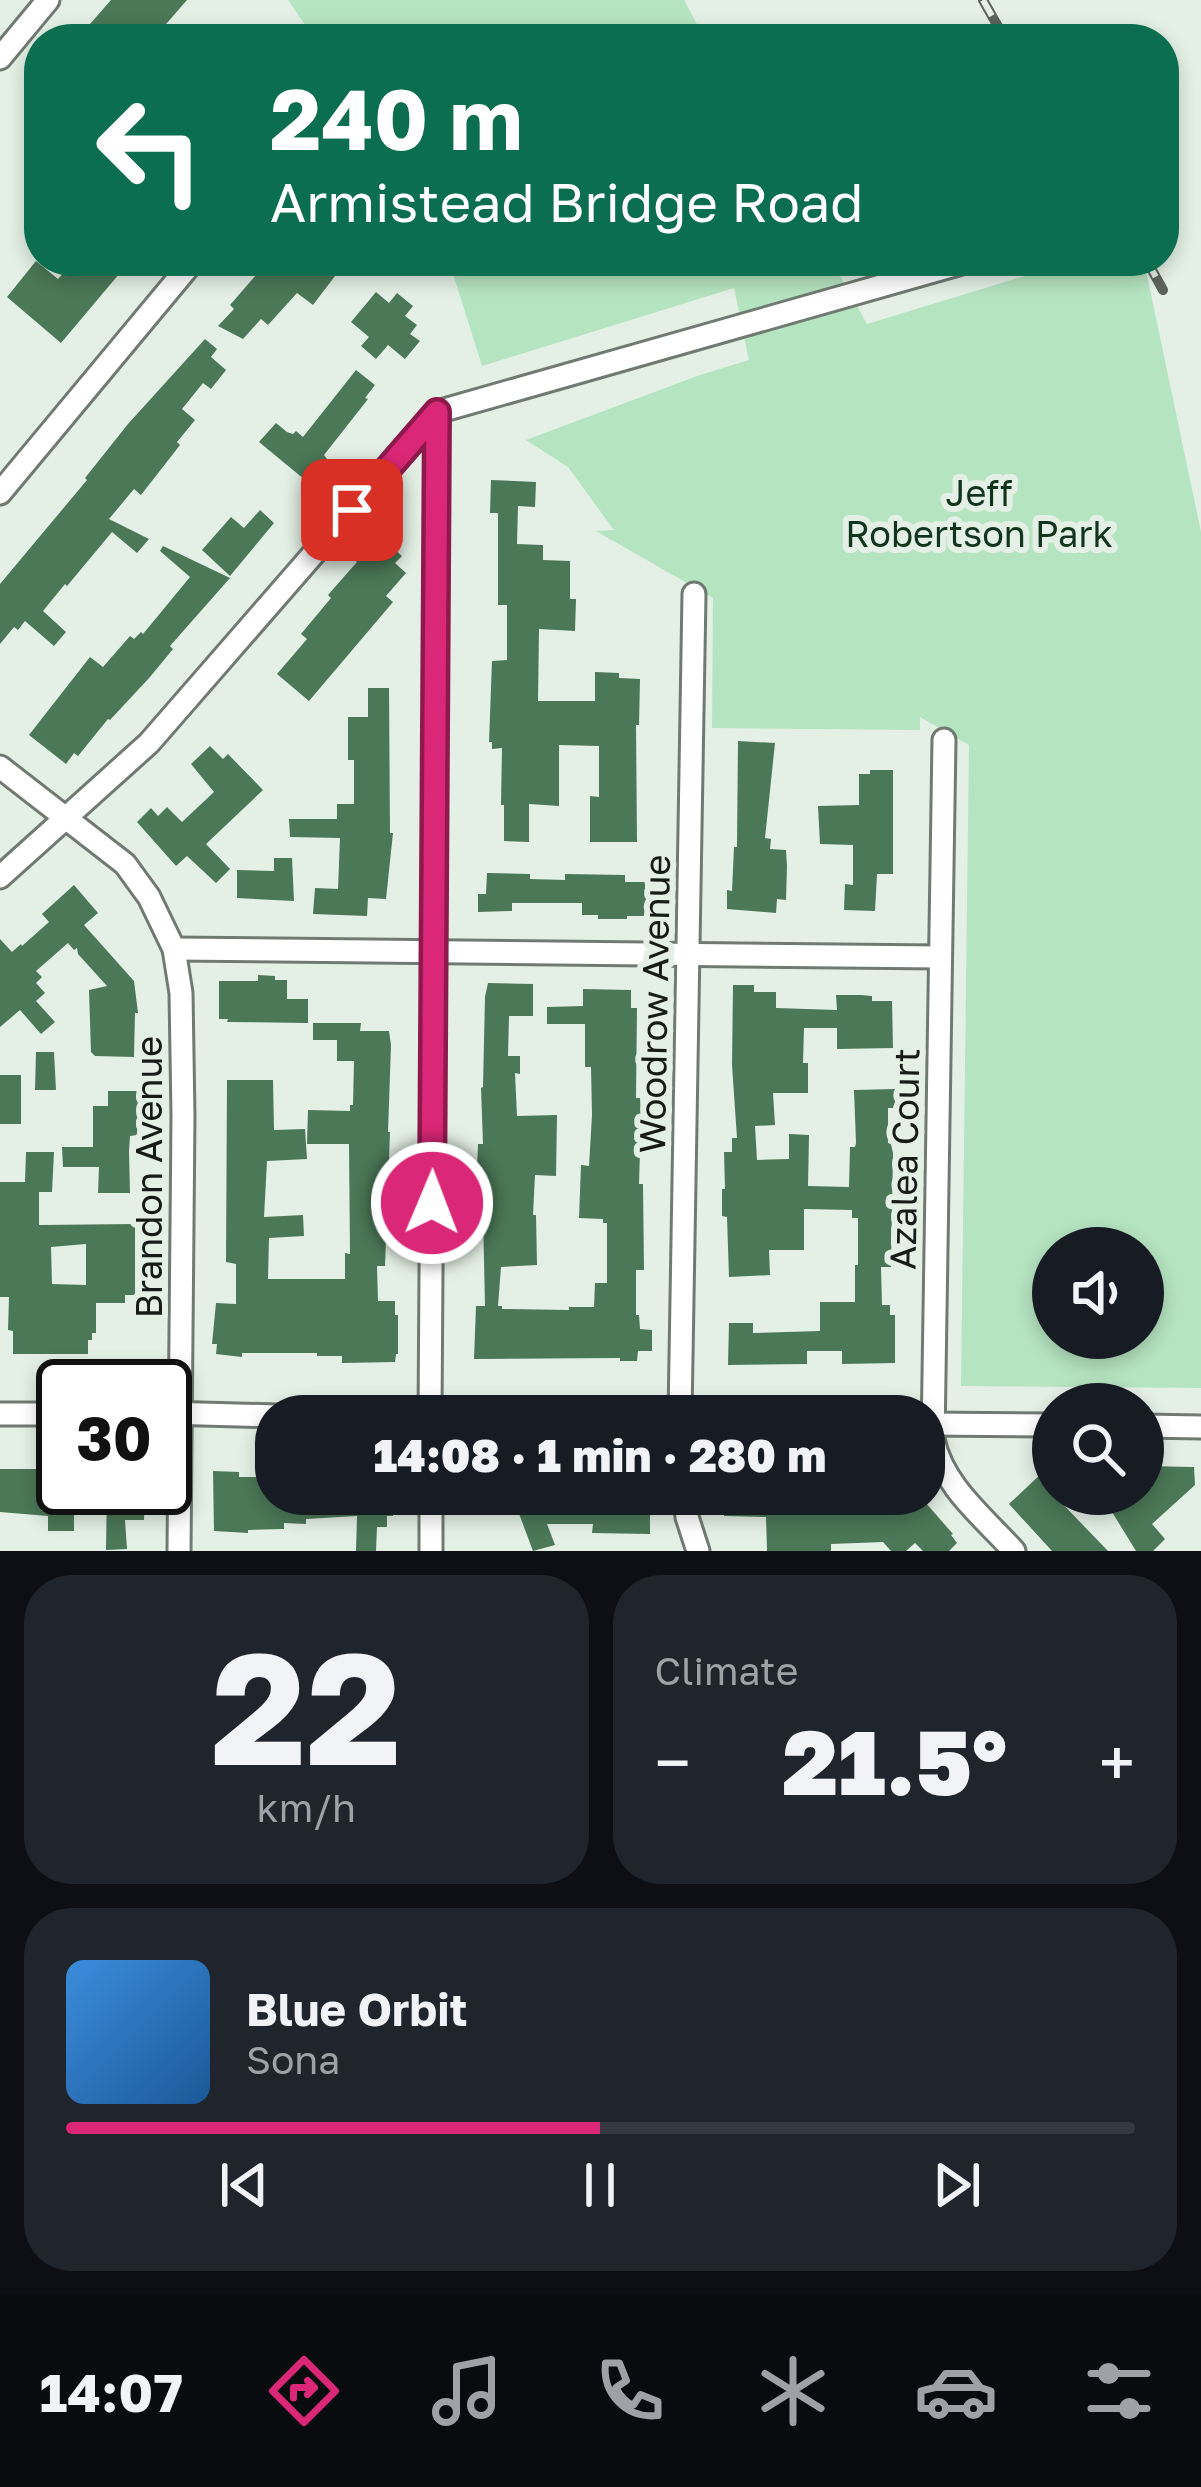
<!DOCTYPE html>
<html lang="en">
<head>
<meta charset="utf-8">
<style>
	:root { --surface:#171b24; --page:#20242c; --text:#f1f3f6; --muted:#9ea1a6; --line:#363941; --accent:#db2777 }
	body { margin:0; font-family:"Golos Text",sans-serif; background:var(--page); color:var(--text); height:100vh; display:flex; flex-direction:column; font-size:45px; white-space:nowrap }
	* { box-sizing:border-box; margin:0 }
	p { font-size:39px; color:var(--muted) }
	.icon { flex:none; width:66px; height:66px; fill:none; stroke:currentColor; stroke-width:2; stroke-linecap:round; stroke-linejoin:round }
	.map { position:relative; height:1551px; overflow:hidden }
	.drawer { display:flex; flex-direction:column; gap:24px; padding:24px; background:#0d0f14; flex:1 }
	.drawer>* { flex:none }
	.top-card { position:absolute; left:24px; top:24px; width:1155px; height:252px; border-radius:48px; box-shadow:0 6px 18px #0003; background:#0b6e4f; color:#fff; overflow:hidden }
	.controls { position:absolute; left:1032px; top:1227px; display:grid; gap:24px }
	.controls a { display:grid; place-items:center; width:132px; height:132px; border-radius:50%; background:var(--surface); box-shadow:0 6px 18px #0003; font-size:60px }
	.speed { position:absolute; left:36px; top:1359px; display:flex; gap:24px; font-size:60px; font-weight:700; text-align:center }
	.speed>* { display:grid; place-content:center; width:156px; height:156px; border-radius:50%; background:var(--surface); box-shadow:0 6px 18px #0003; line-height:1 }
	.speed .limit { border:6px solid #111; border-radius:18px; background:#fff; color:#111 }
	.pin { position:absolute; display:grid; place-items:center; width:102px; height:102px; color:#fff; margin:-51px; border-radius:24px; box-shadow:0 6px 18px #0006 }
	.me { position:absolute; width:132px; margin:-66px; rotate:1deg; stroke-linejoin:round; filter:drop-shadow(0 0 9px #0008) }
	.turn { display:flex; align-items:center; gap:42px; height:252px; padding:0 48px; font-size:54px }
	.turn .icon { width:156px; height:156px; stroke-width:2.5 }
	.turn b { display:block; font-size:84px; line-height:102px }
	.big { font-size:90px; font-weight:800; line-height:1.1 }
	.drawer .widget { flex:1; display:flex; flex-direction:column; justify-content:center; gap:18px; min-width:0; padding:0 42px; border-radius:48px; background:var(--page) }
	.drawer .dial { align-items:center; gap:0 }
	.dial b { font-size:156px; line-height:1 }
	.song { display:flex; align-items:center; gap:36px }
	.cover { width:144px; height:144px; border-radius:18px; background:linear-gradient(135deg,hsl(210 70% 55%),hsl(210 70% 35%)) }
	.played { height:12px; border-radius:6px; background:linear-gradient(90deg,var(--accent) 50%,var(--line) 50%) }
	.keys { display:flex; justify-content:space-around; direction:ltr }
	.heat { display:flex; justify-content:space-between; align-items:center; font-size:66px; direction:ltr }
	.drawer .tiles { flex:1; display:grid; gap:24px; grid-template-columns:1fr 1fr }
	.widget:last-child { grid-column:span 2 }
	.trip { position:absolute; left:255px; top:1395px; width:690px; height:120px; border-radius:48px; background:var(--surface); box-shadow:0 6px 18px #0003; font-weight:800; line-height:120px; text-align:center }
	.tabs { display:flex; height:192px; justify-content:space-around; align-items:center; background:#090b0e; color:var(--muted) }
	.tabs .icon { width:84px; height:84px }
	.tabs .current { color:var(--accent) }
	.tabs b { font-size:54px; color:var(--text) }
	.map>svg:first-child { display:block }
	.green { fill:#b5e4c0; fill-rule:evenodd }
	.building { fill:#4b7857; fill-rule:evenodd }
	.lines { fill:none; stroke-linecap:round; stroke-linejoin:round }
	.minor-casing { stroke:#707a72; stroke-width:27 }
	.minor { stroke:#fff; stroke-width:21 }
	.rail-casing { stroke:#5c625d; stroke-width:10 }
	.rail { stroke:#e4f0e6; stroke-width:6; stroke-dasharray:18; stroke-linecap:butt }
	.route-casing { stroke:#8e194d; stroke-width:30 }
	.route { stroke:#db2777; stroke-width:21 }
	.labels { text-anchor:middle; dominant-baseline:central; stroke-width:12; stroke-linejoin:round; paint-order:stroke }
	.park-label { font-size:36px; fill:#10351c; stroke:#e4f0e6 }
	.street-label { font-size:36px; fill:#171b18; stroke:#e4f0e6 }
</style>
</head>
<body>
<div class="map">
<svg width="1201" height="1551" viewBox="0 0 1201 1551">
	<rect width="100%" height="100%" fill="#e4f0e6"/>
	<g class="green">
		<polygon points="288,0 684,0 705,39 315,39"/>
		<path d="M 449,261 L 832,261 L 867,324 L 1074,261 L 1144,261 L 1201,532 L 1201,1388 L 961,1386 L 969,745 L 920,717 L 920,730 L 712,728 L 713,598 L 596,531 L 614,530 L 568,467 L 526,440 L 700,375 L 749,360 L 734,288 L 482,366 ZM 1053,1248 L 1143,1248 L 1143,1338 L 1053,1338 Z"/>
	</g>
	<g class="building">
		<polygon points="111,0 187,0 153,39 107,39 90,24"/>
		<polygon points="36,261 58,279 74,261 130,261 61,343 7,297"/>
		<polygon points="268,261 316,261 335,276 313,305 297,293 268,325 261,319 243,339 218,326 234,309 230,305"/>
		<polygon points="376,292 389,303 397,293 413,306 405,316 417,325 410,334 420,341 405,359 388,345 376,359 361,346 369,337 351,322"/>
		<polygon points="205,339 217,349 211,357 226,370 211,389 203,383 182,409 195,420 177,442 180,445 141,495 134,489 109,519 149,539 137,553 112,532 67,586 65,584 43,611 66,632 54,646 25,621 18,630 14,627 0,644 0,584 87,480 85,478 128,424"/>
		<polygon points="356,370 375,385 365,398 368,399 324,455 334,468 319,487 312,481 310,484 259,442 276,423 287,432 293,434 296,431 303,437"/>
		<polygon points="491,480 536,482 535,507 518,506 517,544 543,545 543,560 570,561 570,599 576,599 575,631 539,629 538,701 595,701 595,672 619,673 619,678 640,679 639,725 636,725 637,842 590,842 590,796 599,797 599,746 559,745 559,806 529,804 529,842 504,841 504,805 501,805 502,748 492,749 492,742 489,742 492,661 507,660 507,605 498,605 498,513 490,513"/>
		<polygon points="260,510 274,523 230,576 202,550 231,517 244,528"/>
		<polygon points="385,529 399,542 393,548 402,556 395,563 406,573 386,596 393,602 309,701 277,674 307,639 301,634 331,598 328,595 357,562 352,557 370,537 374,541"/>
		<polygon points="163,546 230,578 170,646 173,649 150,677 110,720 108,719 78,756 74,753 66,764 29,735 90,657 103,667 130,636 134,639 141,632 143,634 190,577 160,551"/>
		<polygon points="368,688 389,688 390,833 393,833 386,899 368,898 367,916 313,914 315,888 338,889 340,838 290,837 289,819 337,819 337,804 354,804 354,760 348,760 348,717 368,717"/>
		<polygon points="738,741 775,743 765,838 771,839 770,849 786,850 787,866 786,900 777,899 776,913 727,909 727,890 732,891 734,847 737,847"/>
		<polygon points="210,746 223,759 228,754 263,790 206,844 230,869 216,883 187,856 176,866 137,822 151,808 158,816 167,807 182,822 214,792 191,764"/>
		<polygon points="870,770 893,770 893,874 877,874 875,911 844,910 845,884 853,885 853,845 820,844 818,806 859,805 859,774 870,774"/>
		<polygon points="274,858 292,858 294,901 237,898 237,870 274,871"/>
		<polygon points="487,873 530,874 530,879 565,880 565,874 625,875 625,882 645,882 645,888 654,888 653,911 645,911 645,916 627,916 627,919 598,919 598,915 582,915 582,903 512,903 512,911 478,912 478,894 486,894"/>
		<polygon points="74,885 98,913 84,925 134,981 138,1013 135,1013 134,1057 95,1056 91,1052 89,990 107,986 78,954 77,948 74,950 68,943 36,971 42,977 36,983 45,993 36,1001 55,1022 41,1034 20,1010 0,1027 0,939 12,952 21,944 22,946 49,922 42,914"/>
		<polygon points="258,975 275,976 275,980 287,980 287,999 308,999 308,1023 227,1022 228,1019 219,1019 219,981 258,981"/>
		<polygon points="488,983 533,984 533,1016 509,1016 508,1056 520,1056 520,1074 515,1073 517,1116 557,1115 556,1176 535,1175 533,1215 536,1215 537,1265 501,1267 498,1306 502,1306 502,1309 569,1310 569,1307 594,1307 595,1283 607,1283 607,1223 603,1223 603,1219 579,1218 581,1165 589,1166 592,1115 591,1067 585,1067 585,1024 547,1024 547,1007 583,1006 583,989 631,990 631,1008 637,1008 636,1098 640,1098 641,1119 639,1184 643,1184 644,1270 636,1270 636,1315 639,1315 640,1329 652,1330 652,1351 638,1351 637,1361 620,1361 620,1358 474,1359 476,1306 485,1306 483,1215 481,1215 482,1167 477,1167 478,1144 483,1144 481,1088 483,1087 485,997"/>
		<polygon points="733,985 754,985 754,992 776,992 776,1008 837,1010 836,995 861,995 872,996 872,1001 892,1001 893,1048 837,1049 837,1028 804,1028 803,1063 808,1063 808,1093 773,1093 775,1125 755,1126 757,1160 789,1159 789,1134 809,1135 808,1186 849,1187 850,1147 855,1147 856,1143 854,1090 895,1089 895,1108 888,1108 888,1143 891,1144 893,1153 891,1267 881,1267 882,1305 890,1305 890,1315 895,1315 895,1363 842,1364 842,1351 807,1351 807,1364 728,1365 729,1323 753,1323 753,1333 820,1331 820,1302 855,1302 855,1265 858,1265 858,1218 852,1218 852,1210 804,1209 804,1250 769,1250 770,1275 729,1277 727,1217 722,1216 722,1189 725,1189 724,1152 732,1152 732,1138 737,1138 732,1065"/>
		<polygon points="313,1023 361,1023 360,1031 389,1031 391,1045 388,1132 390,1132 385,1266 377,1266 378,1301 395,1301 395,1315 398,1315 398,1354 396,1354 395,1362 342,1363 342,1356 317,1356 317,1353 242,1353 242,1357 216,1354 217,1344 212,1344 216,1303 236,1304 236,1264 226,1262 227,1080 273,1080 274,1130 305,1129 307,1159 267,1161 264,1217 303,1215 304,1236 269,1238 268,1279 345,1279 345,1253 350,1254 349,1144 307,1144 308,1110 350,1111 350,1105 353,1105 354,1061 337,1061 337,1040 313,1040"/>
		<polygon points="36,1052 54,1052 56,1090 35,1090"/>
		<rect x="0" y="1075" width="21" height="49"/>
		<polygon points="108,1091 138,1091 137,1135 130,1136 129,1152 130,1193 98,1193 99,1167 63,1167 62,1147 93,1147 93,1106 108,1106"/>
		<path d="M 26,1152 L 54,1152 L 52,1192 L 39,1192 L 39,1225 L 135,1224 L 135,1295 L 125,1295 L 125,1303 L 96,1303 L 96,1333 L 92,1333 L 92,1340 L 88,1340 L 88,1354 L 13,1354 L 13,1331 L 8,1330 L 9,1297 L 0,1297 L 0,1182 L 25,1182 ZM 86,1244 L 86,1285 L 52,1284 L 51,1247 Z"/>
		<polygon points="1143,1466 1194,1467 1195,1485 1152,1524 1165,1539 1153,1551 1136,1551 1101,1494 1143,1494"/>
		<polygon points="0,1469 63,1469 63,1488 74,1488 74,1531 48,1531 48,1516 0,1512"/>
		<polygon points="213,1471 239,1472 239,1477 276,1477 276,1494 392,1494 393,1516 387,1516 387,1527 377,1527 376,1551 356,1551 357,1516 306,1519 306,1524 284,1523 284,1529 248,1530 248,1533 214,1531"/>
		<polygon points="1044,1471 1053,1481 1053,1494 1108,1551 1052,1551 1009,1504"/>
		<polygon points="107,1488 145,1488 144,1520 125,1520 127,1549 106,1550"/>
		<polygon points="509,1494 650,1494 650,1534 592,1533 593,1524 547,1524 555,1545 533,1551 518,1511 509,1511"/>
		<polygon points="725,1494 918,1494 953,1534 951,1535 957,1543 949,1551 923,1551 915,1543 906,1551 891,1551 883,1542 831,1544 831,1551 767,1551 766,1517 724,1516"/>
	</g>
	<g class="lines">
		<defs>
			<g id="minor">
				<polyline points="0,58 48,0"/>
				<polyline points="0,493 193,261"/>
				<path d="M 944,740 L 933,1439 C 942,1485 984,1518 1014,1551"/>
				<polyline points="0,767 125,864 149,897 174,949 181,993 183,1116 179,1551"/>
				<polyline points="0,877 149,743 437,412 969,261"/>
				<polyline points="174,949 940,957"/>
				<polyline points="165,1413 278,1416"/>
				<polyline points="0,1414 63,1414"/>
				<polyline points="430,1416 437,412"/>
				<polyline points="680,1416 694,594"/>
				<polyline points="925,1424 1053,1425"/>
				<polyline points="1143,1426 1201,1427"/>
				<polyline points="431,1494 431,1551"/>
				<polyline points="684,1494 687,1517 698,1551"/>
			</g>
		</defs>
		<use href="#minor" class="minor-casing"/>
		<use href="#minor" class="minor"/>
		<defs>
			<g id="rail">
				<polyline points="983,0 1005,39"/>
				<polyline points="1147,261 1163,290"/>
			</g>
		</defs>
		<use href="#rail" class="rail-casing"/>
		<use href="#rail" class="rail"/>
	</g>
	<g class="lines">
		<defs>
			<polyline id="route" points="352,510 437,412 432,1203"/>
		</defs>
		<use href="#route" class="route-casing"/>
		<use href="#route" class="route"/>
	</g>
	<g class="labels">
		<g class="park-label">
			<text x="979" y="492">Jeff<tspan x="979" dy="41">Robertson Park</tspan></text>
		</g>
		<g class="street-label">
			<text transform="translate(654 1004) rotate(-89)">Woodrow Avenue</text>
			<text transform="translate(904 1159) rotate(-89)">Azalea Court</text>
			<text transform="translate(148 1177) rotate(-90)">Brandon Avenue</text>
		</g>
	</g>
</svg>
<div class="controls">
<a><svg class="icon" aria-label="sound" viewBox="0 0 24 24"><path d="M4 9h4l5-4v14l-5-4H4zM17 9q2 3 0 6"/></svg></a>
<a><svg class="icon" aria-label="search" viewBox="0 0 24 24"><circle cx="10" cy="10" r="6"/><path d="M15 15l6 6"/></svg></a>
</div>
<div class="speed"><div class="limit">30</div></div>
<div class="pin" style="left:352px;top:510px;background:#d93025"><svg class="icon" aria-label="arrive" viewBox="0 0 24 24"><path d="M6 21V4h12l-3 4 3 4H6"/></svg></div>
<svg class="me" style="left:432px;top:1203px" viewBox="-20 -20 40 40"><circle r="17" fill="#db2777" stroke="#fff" stroke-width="3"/><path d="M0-11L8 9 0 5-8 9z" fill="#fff"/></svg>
<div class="trip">14:08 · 1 min · 280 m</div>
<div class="top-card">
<div class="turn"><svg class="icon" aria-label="left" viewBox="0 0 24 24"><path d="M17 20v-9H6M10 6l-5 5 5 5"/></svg><div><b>240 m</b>Armistead Bridge Road</div></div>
</div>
</div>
<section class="drawer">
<div class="tiles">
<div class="widget dial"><b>22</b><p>km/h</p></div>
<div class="widget"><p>Climate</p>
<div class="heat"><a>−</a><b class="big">21.5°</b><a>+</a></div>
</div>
<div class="widget">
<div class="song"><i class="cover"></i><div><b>Blue Orbit</b><p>Sona</p></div></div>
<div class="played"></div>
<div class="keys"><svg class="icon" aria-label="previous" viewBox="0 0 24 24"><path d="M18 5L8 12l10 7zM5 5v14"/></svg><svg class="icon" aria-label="pause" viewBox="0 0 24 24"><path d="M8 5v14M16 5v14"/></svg><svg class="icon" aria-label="next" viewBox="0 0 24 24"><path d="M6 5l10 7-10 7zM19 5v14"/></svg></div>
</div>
</div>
</section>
<nav class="tabs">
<b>14:07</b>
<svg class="icon current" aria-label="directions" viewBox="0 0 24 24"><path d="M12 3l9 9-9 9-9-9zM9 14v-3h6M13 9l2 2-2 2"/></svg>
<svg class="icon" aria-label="music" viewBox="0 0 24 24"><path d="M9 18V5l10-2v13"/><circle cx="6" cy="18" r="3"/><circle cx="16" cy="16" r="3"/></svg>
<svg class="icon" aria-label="phone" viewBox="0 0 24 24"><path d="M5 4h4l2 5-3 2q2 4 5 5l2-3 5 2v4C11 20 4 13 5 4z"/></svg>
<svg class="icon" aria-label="climate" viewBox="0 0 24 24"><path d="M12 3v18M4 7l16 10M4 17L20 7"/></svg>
<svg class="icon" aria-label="car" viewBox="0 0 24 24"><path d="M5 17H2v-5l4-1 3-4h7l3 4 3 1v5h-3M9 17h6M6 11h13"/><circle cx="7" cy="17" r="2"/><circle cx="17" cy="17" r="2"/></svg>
<svg class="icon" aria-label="filters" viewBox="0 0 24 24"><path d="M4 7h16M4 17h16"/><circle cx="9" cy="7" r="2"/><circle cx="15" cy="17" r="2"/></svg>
</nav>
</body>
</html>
